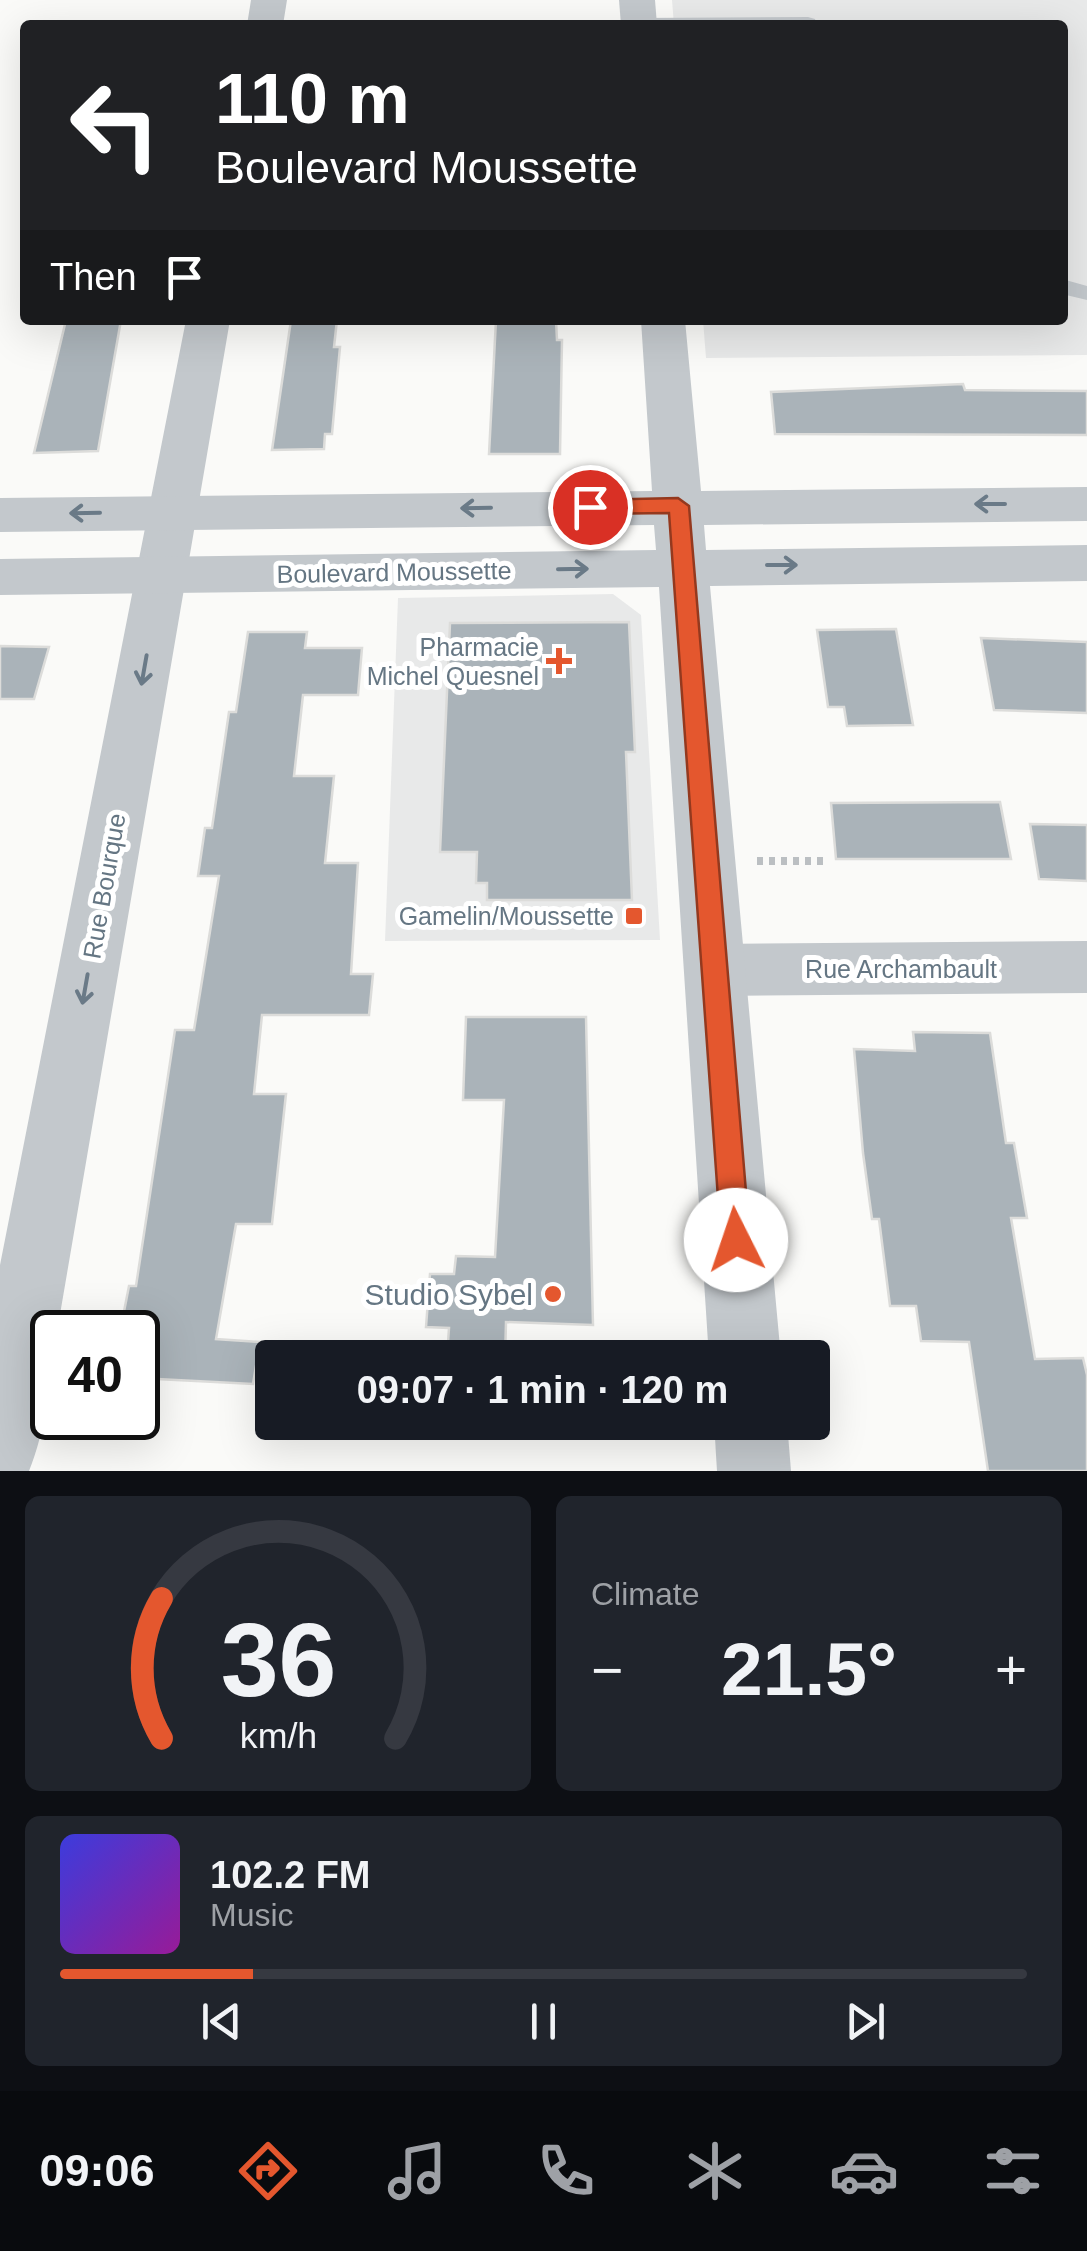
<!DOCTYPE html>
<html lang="en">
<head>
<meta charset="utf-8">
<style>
	:root { --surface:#171b24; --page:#20242c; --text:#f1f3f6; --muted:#9ea1a6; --line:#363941; --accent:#e4572e }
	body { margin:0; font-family:Arial,sans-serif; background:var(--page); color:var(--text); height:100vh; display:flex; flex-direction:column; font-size:38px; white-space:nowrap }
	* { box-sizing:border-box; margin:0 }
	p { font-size:32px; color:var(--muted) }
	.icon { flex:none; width:55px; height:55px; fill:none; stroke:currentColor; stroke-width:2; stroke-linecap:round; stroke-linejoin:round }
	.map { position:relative; height:1471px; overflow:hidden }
	.details { display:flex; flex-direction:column; gap:25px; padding:25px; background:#0d0f14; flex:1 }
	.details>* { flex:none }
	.banner { position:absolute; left:20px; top:20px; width:1048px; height:305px; border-radius:10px; box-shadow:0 10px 40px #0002; background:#202124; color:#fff; overflow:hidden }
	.speed { position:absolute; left:30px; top:1310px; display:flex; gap:20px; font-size:50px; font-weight:700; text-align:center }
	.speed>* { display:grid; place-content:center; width:130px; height:130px; border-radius:50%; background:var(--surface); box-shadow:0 10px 40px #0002; line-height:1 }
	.speed .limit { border:5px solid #111; border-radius:15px; background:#fff; color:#111 }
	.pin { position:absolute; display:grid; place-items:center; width:85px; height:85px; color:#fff; margin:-42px; border:5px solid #fff; border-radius:50%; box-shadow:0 2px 10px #0007 }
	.me { position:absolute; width:110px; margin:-55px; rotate:356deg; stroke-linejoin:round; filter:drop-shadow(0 0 8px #0008) }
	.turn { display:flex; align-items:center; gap:35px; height:210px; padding:0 30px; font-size:45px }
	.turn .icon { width:130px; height:130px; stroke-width:2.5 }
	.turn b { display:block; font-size:70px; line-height:85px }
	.then { display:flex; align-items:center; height:95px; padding:0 30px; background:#0003; gap:20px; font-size:38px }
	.big { font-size:75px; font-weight:800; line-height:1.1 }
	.details .tile { flex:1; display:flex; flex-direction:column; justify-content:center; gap:15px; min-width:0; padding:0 35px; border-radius:15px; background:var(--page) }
	.details .dial { align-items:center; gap:0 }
	.dial svg { height:260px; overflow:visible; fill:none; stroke:var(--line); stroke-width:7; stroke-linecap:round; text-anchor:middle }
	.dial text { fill:var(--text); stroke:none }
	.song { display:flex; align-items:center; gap:30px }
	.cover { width:120px; height:120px; border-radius:15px; background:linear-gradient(135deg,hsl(240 70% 55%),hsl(300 70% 35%)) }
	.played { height:10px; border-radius:5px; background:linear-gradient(90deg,var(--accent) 20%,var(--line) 20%) }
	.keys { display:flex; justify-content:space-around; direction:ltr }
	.heat { display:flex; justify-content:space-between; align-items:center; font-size:55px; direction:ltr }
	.details .tiles { flex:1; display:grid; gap:25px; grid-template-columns:1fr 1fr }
	.tile:last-child { grid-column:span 2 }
	.trip { position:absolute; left:255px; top:1340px; width:575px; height:100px; border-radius:10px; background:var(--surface); box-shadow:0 10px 40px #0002; font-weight:800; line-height:100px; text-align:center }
	.tab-bar { display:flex; height:160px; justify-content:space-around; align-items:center; background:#090b0e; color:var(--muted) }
	.tab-bar .icon { width:70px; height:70px }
	.tab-bar .selected { color:var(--accent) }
	.tab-bar b { font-size:45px; color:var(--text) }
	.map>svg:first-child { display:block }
	.built { fill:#e8e9e9 }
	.building { fill:#aab3b9; stroke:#dcdcda; stroke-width:2.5 }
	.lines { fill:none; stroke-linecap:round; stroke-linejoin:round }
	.path { stroke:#bbbfc2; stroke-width:8; stroke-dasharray:6 6; stroke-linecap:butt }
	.service { fill:#c3c8cc; fill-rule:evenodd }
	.minor { fill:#c3c8cc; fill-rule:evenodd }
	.tertiary { fill:#c3c8cc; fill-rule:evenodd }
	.oneway { stroke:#6a7a87 }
	.route { fill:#e4572e; stroke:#94391e; stroke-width:2.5 }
	.poi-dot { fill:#e4572e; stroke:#fff; stroke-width:4 }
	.labels { text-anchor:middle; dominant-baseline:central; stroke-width:10; stroke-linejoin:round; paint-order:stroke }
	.street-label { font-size:25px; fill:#657683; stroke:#fff }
	.poi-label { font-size:25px; fill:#657683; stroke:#fff; text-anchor:end }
	.near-poi-label { font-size:30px; fill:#657683; stroke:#fff; text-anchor:end }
</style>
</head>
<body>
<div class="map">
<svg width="1087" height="1471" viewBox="0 0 1087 1471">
	<rect width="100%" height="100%" fill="#fafaf8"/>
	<g class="built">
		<polygon points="672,0 1087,0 1087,355 706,358 703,320 1062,320 1062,25 674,25"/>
		<polygon points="613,594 641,615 660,940 385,941 398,598"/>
	</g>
	<g class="building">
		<polygon points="66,320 121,320 98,451 34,453"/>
		<polygon points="291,320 337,320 334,347 340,347 332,434 325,434 324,449 272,450"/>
		<polygon points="496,320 556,320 557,340 562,340 560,454 489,454"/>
		<polygon points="963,384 965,390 1087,391 1087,435 775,434 771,392"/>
		<polygon points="629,622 635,752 626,752 632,900 487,900 487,883 476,883 477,852 440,852 450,623"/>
		<polygon points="896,629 913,725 847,726 844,707 828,707 817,630"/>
		<polygon points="248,632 307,632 305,648 362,648 358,695 303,695 294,776 334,776 325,863 358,863 351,974 373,974 369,1015 262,1015 254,1094 286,1094 272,1224 236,1224 216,1339 260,1342 253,1384 138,1378 138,1332 120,1332 129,1286 136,1286 175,1030 194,1030 219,876 198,876 205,828 212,828 229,712 236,712"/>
		<polygon points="981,638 1087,642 1087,713 994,710"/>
		<polygon points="0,646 49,647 34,699 0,699"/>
		<polygon points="1000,802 1011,859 836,859 831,803"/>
		<polygon points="1030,824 1087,825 1087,881 1039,879"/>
		<polygon points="466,1017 586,1017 593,1325 506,1322 505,1358 447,1358 449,1328 426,1327 430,1274 454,1274 456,1256 495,1257 504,1100 463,1100"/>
		<polygon points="913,1032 990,1033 1006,1143 1014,1143 1027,1218 1011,1218 1035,1359 1083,1358 1087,1375 1087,1471 988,1471 969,1342 921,1341 916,1306 890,1306 879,1219 872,1219 863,1153 854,1049 915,1051"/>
	</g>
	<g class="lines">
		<polyline class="path" points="757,861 826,861"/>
		<g class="service">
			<polygon points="808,17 815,19 817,25 628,24 638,18"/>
			<polygon points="1062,279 1087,286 1087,300 1062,294"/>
		</g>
		<g class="minor">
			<polygon points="251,0 287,0 283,25 247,25"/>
			<path d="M 186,320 L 230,320 L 57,1332 L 52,1332 C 52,1377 46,1430 29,1471 L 0,1471 L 0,1265 Z"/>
			<polygon points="1087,941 1087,993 715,996 693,989 684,970 693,951 715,944"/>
		</g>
		<g class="tertiary">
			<polygon points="619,0 655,0 657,25 621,25"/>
			<polygon points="641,320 685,320 701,491 1087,487 1087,521 704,525 706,550 1087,545 1087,581 710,586 781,1358 709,1358 659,587 0,595 0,559 656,550 654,525 0,532 0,498 652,491"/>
			<polygon points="714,1422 787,1422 791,1471 717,1471"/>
		</g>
	</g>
	<defs><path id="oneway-shaft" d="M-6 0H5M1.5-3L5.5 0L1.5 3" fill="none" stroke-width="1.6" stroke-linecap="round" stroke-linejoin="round" transform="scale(2.5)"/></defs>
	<g class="oneway">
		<use href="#oneway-shaft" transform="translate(990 504) rotate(180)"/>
		<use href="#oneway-shaft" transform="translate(476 508) rotate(179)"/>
		<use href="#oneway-shaft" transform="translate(85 513) rotate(179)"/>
		<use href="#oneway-shaft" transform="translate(782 565)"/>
		<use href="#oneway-shaft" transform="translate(573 569) rotate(-1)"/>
		<use href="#oneway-shaft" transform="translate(144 670) rotate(100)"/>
		<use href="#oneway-shaft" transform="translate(85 989) rotate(100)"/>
	</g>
	<polygon class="route" points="678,498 689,506 750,1240 745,1250 736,1254 726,1250 721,1240 669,513 590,514 580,507 590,500"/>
	<g class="poi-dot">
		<path d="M554 646h10v10h10v10h-10v10h-10v-10h-10v-10h10z"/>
		<rect x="624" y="906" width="20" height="20" rx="5"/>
		<circle cx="553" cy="1294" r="10"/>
	</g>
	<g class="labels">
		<g class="street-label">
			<text transform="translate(394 572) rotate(-1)">Boulevard Moussette</text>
			<text transform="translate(104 886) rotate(-80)">Rue Bourque</text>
			<text x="901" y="969">Rue Archambault</text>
		</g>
		<g class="poi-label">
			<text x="539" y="647">Pharmacie<tspan x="539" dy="29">Michel Quesnel</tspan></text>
			<text x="614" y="916">Gamelin/Moussette</text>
		</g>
		<g class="near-poi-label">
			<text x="533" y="1294">Studio Sybel</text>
		</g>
	</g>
</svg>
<div class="speed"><div class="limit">40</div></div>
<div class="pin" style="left:590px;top:507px;background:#d93025"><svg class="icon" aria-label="arrive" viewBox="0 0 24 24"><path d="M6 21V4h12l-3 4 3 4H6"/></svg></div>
<svg class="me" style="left:736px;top:1240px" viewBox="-20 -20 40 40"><circle r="19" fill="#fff"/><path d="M0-13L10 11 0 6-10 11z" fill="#e4572e"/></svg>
<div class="trip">09:07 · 1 min · 120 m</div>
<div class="banner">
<div class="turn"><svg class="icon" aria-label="left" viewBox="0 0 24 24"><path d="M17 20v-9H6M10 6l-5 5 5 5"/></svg><div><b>110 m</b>Boulevard Moussette</div></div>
<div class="then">Then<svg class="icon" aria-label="arrive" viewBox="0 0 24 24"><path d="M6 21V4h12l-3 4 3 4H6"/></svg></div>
</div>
</div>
<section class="details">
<div class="tiles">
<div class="tile dial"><svg viewBox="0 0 100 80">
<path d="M14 69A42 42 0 1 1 86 69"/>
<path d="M14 69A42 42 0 0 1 14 26" stroke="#e4572e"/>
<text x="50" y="56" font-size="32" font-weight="700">36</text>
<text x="50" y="72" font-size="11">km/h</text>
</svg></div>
<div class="tile"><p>Climate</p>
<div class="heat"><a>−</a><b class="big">21.5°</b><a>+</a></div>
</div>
<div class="tile">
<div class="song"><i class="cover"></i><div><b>102.2 FM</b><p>Music</p></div></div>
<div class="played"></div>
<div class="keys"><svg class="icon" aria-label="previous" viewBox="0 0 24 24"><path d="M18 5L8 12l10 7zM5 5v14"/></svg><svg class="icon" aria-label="pause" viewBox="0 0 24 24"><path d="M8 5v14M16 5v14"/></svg><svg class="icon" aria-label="next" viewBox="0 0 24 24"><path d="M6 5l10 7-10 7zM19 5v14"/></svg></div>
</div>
</div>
</section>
<nav class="tab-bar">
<b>09:06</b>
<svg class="icon selected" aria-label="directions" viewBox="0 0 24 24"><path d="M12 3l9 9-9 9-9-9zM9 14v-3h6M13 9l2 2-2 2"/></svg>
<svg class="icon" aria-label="music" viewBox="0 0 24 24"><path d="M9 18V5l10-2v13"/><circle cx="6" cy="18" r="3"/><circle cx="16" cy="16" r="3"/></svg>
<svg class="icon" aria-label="phone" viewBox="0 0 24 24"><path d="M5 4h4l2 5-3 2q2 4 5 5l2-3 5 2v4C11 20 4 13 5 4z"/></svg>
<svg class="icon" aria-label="climate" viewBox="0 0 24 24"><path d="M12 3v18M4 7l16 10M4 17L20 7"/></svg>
<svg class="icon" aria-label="car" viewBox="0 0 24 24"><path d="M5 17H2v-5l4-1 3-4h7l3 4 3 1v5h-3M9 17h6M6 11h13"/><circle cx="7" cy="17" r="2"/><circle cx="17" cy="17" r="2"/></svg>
<svg class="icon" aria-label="filters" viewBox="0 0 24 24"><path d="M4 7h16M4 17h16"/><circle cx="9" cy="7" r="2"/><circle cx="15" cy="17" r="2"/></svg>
</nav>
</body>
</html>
